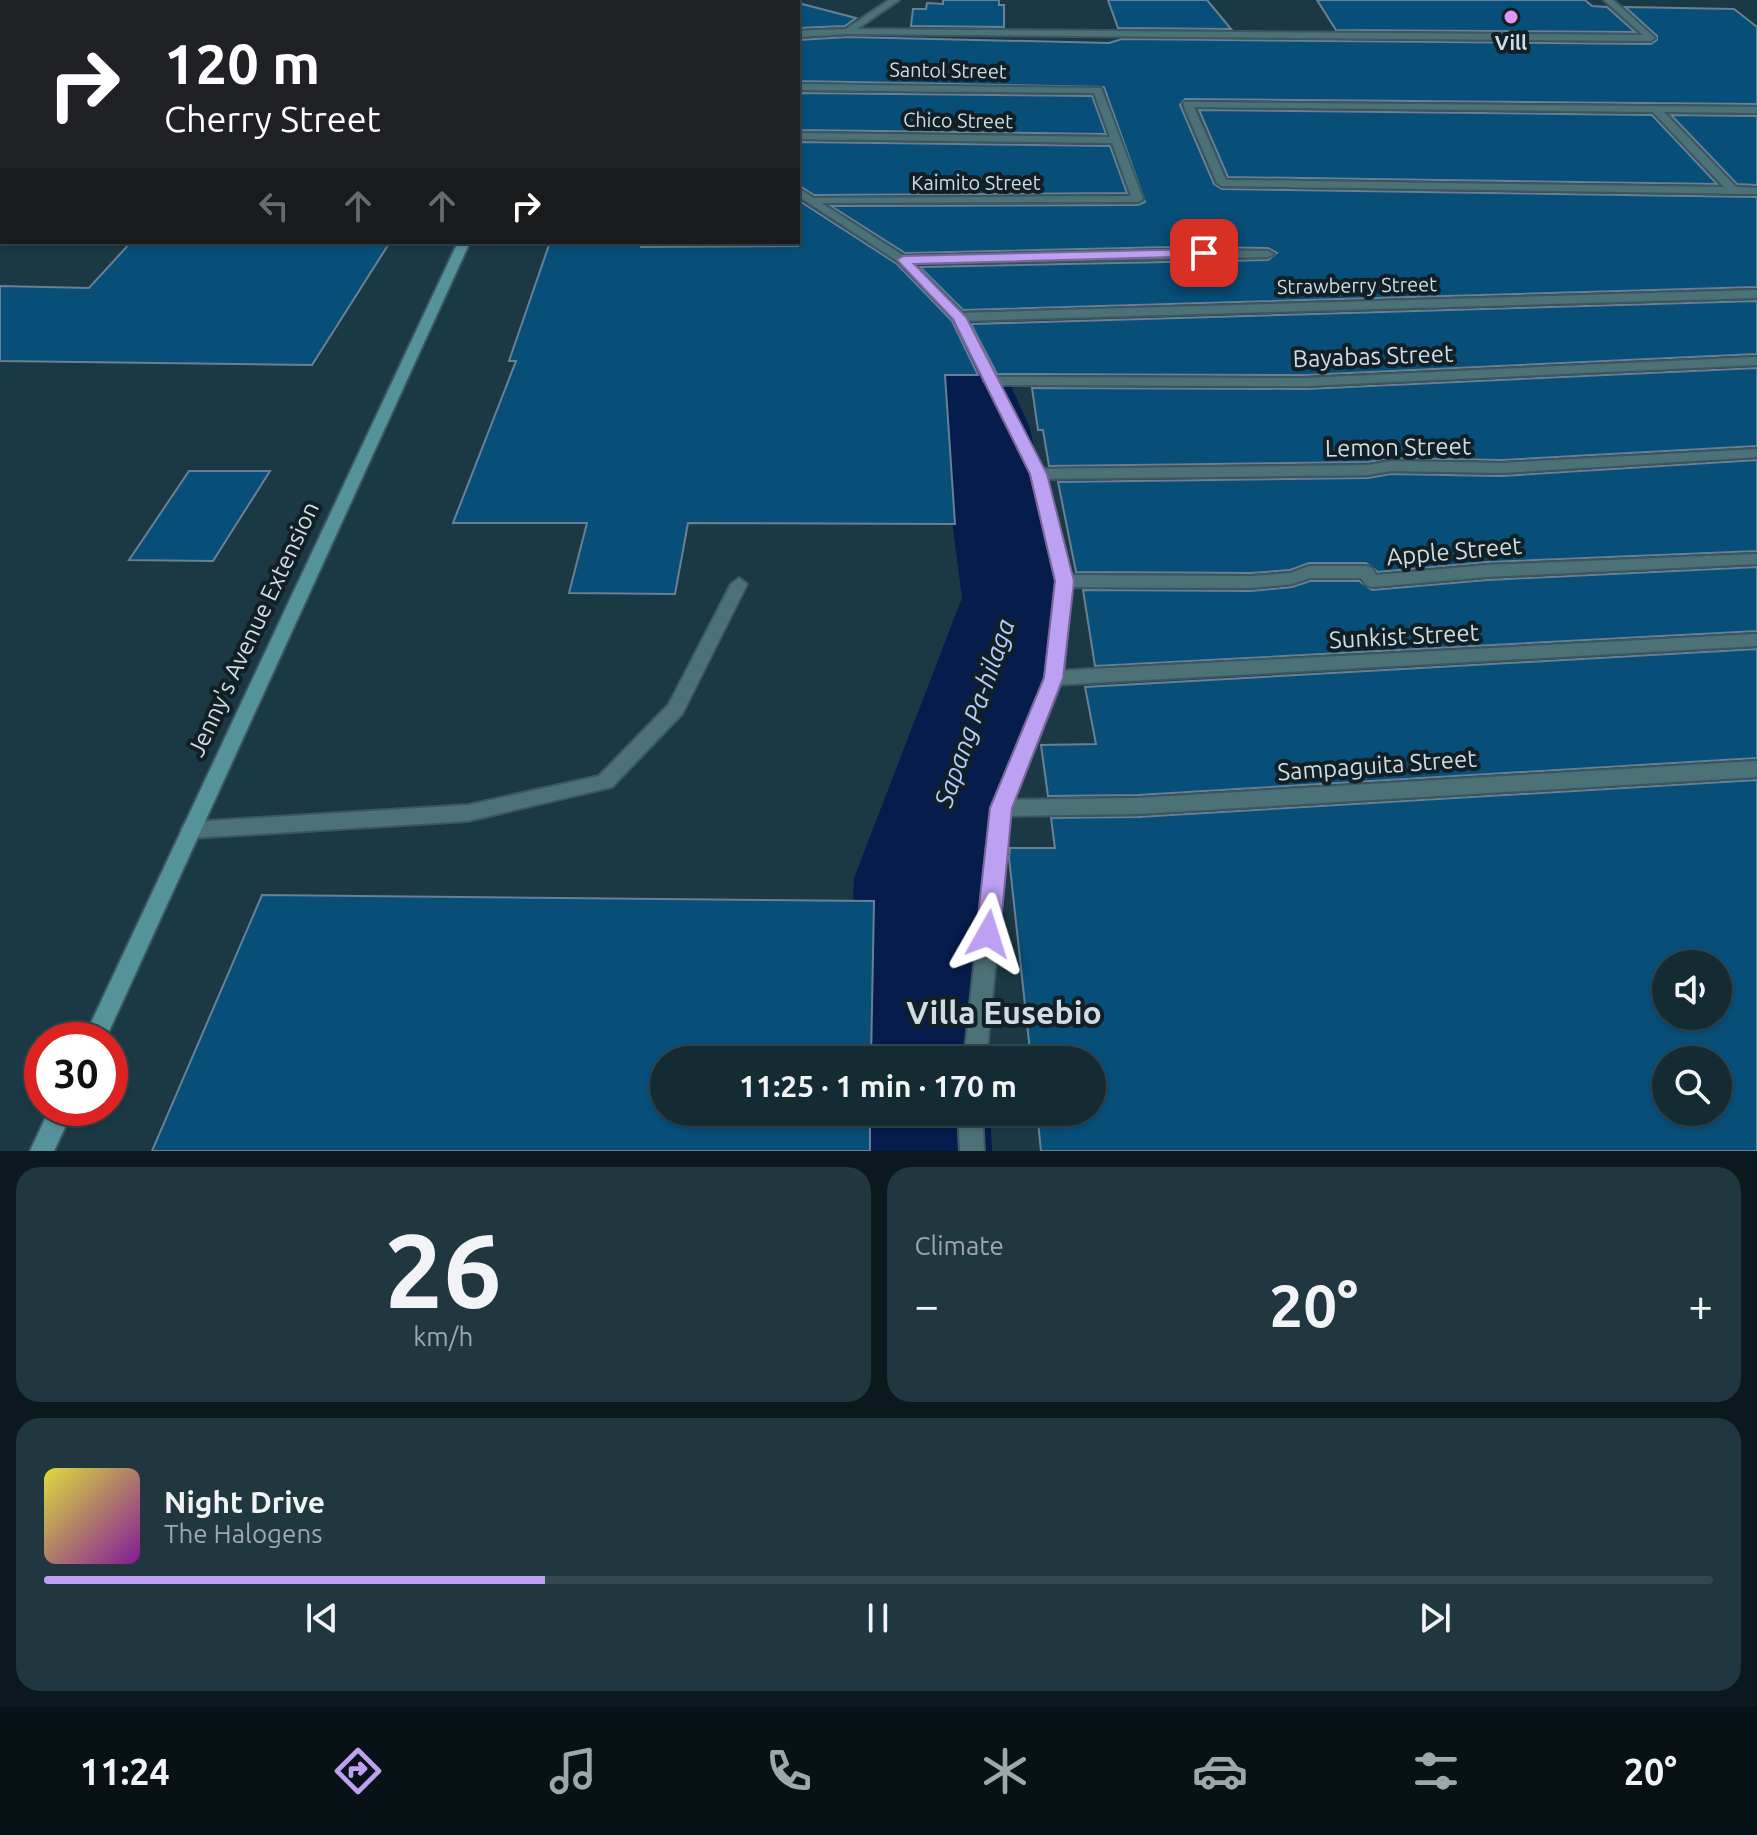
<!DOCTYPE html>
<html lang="en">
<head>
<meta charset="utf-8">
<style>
	:root { --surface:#142b34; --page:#213740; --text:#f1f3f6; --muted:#9da7ac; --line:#33474f; --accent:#bca0f2 }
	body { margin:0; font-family:Ubuntu,sans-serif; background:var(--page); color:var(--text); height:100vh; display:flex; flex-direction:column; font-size:30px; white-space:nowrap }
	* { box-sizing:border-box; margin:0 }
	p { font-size:26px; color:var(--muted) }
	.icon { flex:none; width:44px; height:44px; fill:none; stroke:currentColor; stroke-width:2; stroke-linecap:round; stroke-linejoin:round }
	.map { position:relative; height:1151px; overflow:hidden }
	.panel { display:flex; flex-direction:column; gap:16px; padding:16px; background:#0b181d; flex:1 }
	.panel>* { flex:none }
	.hud { position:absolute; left:0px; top:0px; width:800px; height:244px; box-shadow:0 2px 6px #0004,0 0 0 2px var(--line); background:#202124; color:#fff; overflow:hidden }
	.fabs { position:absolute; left:1652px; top:950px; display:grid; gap:16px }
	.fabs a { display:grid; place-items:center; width:80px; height:80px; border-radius:50%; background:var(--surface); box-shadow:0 2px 6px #0004,0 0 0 2px var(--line); font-size:40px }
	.speed { position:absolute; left:24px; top:1022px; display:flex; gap:16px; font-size:40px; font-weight:700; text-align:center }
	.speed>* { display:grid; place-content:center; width:104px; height:104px; border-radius:50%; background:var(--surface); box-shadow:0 2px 6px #0004,0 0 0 2px var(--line); line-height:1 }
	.speed .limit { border:12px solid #d22; background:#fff; color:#111 }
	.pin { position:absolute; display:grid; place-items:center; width:68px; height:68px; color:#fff; margin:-34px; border-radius:16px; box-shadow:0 4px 12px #0006 }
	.me { position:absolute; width:88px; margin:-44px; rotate:6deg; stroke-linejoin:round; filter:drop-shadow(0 0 6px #0008) }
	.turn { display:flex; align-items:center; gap:28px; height:168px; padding:0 32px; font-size:36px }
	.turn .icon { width:104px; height:104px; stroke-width:2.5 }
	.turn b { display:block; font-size:56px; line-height:68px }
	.lanes { display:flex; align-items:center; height:76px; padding:0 32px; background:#0003; justify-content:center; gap:40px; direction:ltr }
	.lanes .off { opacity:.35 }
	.big { font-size:60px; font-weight:600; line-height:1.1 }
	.panel .card { flex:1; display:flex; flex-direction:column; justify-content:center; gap:12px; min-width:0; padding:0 28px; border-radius:24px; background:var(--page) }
	.panel .dial { align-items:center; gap:0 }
	.dial b { font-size:104px; line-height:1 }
	.song { display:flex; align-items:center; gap:24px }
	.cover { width:96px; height:96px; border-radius:12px; background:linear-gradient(135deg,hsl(60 70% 55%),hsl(290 70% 35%)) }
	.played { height:8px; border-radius:4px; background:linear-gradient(90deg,var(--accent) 30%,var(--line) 30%) }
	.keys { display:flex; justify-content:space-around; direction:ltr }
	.heat { display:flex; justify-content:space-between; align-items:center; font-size:44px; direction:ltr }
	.panel .tiles { flex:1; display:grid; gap:16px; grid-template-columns:1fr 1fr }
	.card:last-child { grid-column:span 2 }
	.trip { position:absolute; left:650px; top:1046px; width:456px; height:80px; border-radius:40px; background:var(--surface); box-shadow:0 2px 6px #0004,0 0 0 2px var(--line); font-weight:600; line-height:80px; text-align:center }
	.tab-bar { display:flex; height:128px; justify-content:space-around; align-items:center; background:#081115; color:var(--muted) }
	.tab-bar .icon { width:56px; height:56px }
	.tab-bar .current { color:var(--accent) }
	.tab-bar b { font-size:36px; color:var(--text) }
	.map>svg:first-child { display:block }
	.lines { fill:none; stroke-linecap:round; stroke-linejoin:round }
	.river { fill:#051c4d; fill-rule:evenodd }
	.building { fill:#074e79; stroke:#698094; stroke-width:2; fill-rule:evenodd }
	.lane-casing { stroke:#3b5762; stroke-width:4 }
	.street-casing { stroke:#3b5762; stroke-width:4 }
	.secondary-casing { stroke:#3b5762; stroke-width:4 }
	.lane { fill:#4c7176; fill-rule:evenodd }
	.street { fill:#4c7176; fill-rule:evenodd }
	.secondary { fill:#55939b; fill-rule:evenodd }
	.route { fill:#bca0f2; stroke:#7a689d; stroke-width:2 }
	.poi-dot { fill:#de98f3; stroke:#121f24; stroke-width:3 }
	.labels { text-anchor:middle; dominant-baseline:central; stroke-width:8; stroke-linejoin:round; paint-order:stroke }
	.far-poi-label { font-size:20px; font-weight:bold; fill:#ccdde4; stroke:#121f24 }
	.far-street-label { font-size:20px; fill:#ccdde4; stroke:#121f24 }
	.street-label { font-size:24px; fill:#ccdde4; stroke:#121f24 }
	.water-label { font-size:26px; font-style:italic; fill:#b2cdfe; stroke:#121f24 }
	.near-neighbourhood-label { font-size:32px; font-weight:bold; fill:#ccdde4; stroke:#121f24 }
</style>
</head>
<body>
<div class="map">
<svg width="1757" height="1151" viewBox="0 0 1757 1151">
	<rect width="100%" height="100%" fill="#1b3945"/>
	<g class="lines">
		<g class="river">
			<polygon points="722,0 778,0 721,2"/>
			<polygon points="798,183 823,189 942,271 985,328 1030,428 1066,598 982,878 989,1060 845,1060 854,878 962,598 940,428 905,328 888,303 798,237"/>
			<polygon points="842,1112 990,1112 992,1151 840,1151"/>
		</g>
	</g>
	<g class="building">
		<polygon points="943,0 999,0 999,5 1004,5 1004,27 911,26 913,9 926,9 927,3 943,4"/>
		<polygon points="1108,0 1207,0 1231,29 1118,28"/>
		<polygon points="1317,0 1585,0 1592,6 1607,7 1635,32 1336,30"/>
		<polygon points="798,3 856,18 845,26 798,28"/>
		<polygon points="1625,7 1734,9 1757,27 1757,104 1185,99 1180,105 1214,184 1222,189 1757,197 1757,287 963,310 920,267 1268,260 1277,253 1268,248 1172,247 905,253 831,206 1138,205 1145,202 1104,87 798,81 798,40 848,37 1109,43 1122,39 1651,44 1657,40 1657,36"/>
		<polygon points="798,93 1092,96 1106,134 798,130"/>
		<polygon points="1199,110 1652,115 1717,184 1228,177"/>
		<polygon points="1671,115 1757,116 1757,185 1737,184"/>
		<polygon points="798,142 1110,146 1127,193 814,195 798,185"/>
		<polygon points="798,200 897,264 952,321 978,375 945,375 955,524 688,523 675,594 569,593 587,523 453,523 516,361 509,361 550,242 642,242 641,247 798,246"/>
		<polygon points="131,242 390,242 312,365 0,361 0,286 89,288"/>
		<polygon points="1757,301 1757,354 1306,375 997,374 971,324"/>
		<polygon points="1757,368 1757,446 1502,460 1391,458 1368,462 1049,466 1043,430 1038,430 1032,388 1306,389"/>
		<polygon points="1757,460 1757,551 1487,562 1378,572 1366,563 1309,563 1290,570 1251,573 1076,572 1058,482 1368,478 1391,474 1502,476"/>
		<polygon points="189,471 270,471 213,561 129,560"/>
		<polygon points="1757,567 1757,631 1095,666 1083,590 1251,591 1292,587 1310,581 1359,581 1372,590 1487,580"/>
		<polygon points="1757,649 1757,758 1138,795 1048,796 1041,745 1096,744 1085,687"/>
		<path d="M 1757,780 L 1757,1151 L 1041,1151 L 1037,1112 L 1092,1112 L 1092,1060 L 1031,1060 L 1009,858 L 1010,848 L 1055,848 L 1051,818 L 1138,817 ZM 1666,964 L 1718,964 L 1718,1016 L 1666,1016 ZM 1666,1060 L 1718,1060 L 1718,1112 L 1666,1112 Z"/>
		<polygon points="262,895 874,901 871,1060 664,1060 664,1112 870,1112 870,1151 152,1151"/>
	</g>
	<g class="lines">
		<defs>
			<g id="lane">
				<polygon points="798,84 1101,88 1143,199 1138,202 809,203 808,201 813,198 1131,196 1112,143 798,139 798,133 1110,137 1094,93 798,90"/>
				<polygon points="1172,250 1268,251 1274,254 1268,257 903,264 897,260 903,256"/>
				<polygon points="1757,290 1757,298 959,321 953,317 959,313"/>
				<polygon points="1757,357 1757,365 1306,386 991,385 984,381 991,377 1306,378"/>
				<polygon points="1757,449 1757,457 1502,473 1391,471 1368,475 1038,479 1031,474 1038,469 1368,465 1391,461 1502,463"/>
				<polygon points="1757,554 1757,564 1487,577 1372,587 1366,585 1361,578 1310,578 1292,584 1251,588 1064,587 1056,581 1064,575 1251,576 1291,573 1309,566 1366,566 1372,568 1376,575 1487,565"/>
				<polygon points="739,578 747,584 682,714 612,787 468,821 191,838 184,836 181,830 184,824 191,822 468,805 599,776 669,704 731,584"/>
				<polygon points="1757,634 1757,646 1054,685 1048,683 1045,678 1048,673 1054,671"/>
				<polygon points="1757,761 1757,777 1138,814 1001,816 994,814 991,808 994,802 1001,800 1138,798"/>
			</g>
			<g id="street">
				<polygon points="290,0 299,0 289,2"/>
				<polygon points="889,0 899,0 857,29 1643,35 1604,0 1613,0 1655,38 1651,41 848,34 798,37 798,31 846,29"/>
				<rect x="0" y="62" width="2" height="6"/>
				<path d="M 1185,102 L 1757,107 L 1757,113 L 1664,112 L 1736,187 L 1757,188 L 1757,194 L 1222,186 L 1217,183 L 1183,104 ZM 1194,107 L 1653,112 L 1724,187 L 1226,180 Z"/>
				<polygon points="2,112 2,118 0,119 0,113"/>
				<polygon points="798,188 907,258 963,314 1045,474 1072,581 1063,678 1011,808 986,1060 964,1060 991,808 1045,678 1056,581 1031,474 954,319 899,262 798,196"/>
				<rect x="0" y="224" width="2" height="6"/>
				<polygon points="958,1112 982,1112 984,1151 960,1151"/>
			</g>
			<g id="secondary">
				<polygon points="458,242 470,242 105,1040 83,1040"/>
				<polygon points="50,1108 74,1108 54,1151 30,1151"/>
			</g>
		</defs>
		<use href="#lane" class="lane-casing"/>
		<use href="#street" class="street-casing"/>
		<use href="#secondary" class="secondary-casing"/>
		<use href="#lane" class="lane"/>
		<use href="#street" class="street"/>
		<use href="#secondary" class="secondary"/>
	</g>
	<polygon class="route" points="1204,249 1208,251 1208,256 914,264 966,317 1047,474 1074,581 1063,678 1012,808 1000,934 997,941 988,945 980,941 976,934 990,808 1044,678 1055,581 1030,474 953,319 897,260 903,256"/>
	<circle class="poi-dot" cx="1511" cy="17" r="8"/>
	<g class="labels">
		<g class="far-poi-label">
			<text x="1511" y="42">Vill</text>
		</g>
		<g class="far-street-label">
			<text transform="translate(948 70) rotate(1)">Santol Street</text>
			<text transform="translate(958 120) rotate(1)">Chico Street</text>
			<text x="976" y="182">Kaimito Street</text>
			<text transform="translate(1357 285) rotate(-1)">Strawberry Street</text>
		</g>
		<g class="street-label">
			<text transform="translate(1373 356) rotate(-2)">Bayabas Street</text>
			<text transform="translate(1398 447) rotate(-1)">Lemon Street</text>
			<text transform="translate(1454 551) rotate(-5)">Apple Street</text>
			<text transform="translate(253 629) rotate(-65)">Jenny's Avenue Extension</text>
			<text transform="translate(1404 636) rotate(-3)">Sunkist Street</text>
			<text transform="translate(1377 765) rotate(-4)">Sampaguita Street</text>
		</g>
		<g class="water-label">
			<text transform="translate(974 713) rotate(-71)">Sapang Pa-hilaga</text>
		</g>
		<g class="near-neighbourhood-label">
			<text x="1004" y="1012">Villa Eusebio</text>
		</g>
	</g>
</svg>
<div class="fabs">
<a><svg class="icon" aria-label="sound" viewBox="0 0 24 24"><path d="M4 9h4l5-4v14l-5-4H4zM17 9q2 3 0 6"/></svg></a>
<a><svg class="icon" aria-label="search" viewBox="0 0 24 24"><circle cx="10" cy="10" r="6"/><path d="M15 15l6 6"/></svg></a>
</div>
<div class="speed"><div class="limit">30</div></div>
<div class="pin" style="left:1204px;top:253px;background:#d93025"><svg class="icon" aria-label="arrive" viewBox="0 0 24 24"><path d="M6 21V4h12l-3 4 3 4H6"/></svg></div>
<svg class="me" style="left:988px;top:934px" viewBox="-20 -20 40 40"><path d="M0-17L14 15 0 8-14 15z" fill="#bca0f2" stroke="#fff" stroke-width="4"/></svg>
<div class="trip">11:25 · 1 min · 170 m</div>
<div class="hud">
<div class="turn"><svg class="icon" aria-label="right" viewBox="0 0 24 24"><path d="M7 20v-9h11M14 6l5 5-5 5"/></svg><div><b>120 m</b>Cherry Street</div></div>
<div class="lanes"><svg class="icon off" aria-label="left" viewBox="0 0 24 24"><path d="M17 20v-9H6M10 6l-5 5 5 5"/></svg><svg class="icon off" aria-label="ahead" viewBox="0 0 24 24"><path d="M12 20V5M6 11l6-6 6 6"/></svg><svg class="icon off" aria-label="ahead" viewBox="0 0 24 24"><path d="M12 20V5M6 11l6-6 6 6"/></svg><svg class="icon" aria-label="right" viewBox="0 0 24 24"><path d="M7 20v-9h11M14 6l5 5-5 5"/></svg></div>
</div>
</div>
<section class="panel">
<div class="tiles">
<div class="card dial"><b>26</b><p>km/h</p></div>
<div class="card"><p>Climate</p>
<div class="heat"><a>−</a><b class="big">20°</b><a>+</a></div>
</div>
<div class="card">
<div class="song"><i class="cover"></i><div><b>Night Drive</b><p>The Halogens</p></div></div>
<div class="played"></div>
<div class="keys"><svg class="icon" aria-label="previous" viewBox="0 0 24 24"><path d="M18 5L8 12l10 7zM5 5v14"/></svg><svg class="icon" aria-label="pause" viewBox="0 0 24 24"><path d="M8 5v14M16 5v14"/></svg><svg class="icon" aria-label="next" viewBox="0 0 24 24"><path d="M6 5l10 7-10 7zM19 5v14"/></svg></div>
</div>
</div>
</section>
<nav class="tab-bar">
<b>11:24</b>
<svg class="icon current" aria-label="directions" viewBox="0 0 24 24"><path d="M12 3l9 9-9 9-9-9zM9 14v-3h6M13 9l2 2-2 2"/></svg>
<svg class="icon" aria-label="music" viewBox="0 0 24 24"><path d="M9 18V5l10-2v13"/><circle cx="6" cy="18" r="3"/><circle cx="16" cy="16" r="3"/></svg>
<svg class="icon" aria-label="phone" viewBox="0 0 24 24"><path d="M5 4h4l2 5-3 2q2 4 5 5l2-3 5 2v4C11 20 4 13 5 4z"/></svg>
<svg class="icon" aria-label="climate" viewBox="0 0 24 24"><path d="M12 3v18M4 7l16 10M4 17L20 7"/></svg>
<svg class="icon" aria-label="car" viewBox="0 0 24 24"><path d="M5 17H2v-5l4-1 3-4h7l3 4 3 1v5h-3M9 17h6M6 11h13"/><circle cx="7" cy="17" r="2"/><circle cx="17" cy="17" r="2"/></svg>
<svg class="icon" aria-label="filters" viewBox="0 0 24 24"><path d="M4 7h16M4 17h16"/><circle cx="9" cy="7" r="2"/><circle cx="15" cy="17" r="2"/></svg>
<b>20°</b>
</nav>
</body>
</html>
